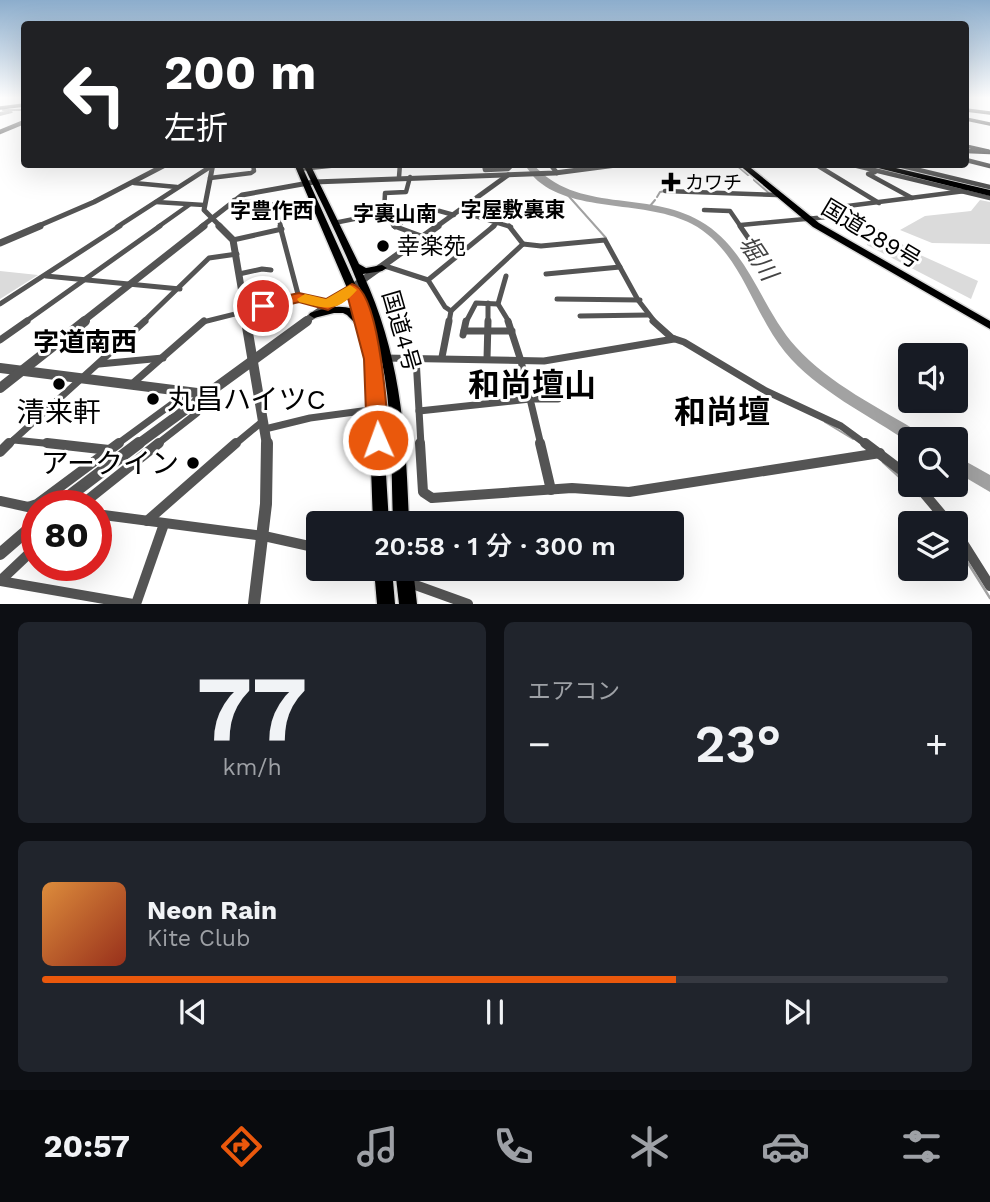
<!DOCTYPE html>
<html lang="ja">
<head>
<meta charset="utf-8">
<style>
	:root { --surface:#171b24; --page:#20242c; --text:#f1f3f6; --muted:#9ea1a6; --line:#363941; --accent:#ea580c }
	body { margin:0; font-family:"Work Sans","Noto Sans JP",sans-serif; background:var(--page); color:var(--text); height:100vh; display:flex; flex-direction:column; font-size:26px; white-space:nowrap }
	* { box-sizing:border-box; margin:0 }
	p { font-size:23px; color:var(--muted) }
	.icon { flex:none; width:38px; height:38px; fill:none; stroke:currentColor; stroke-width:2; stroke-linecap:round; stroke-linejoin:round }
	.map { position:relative; height:604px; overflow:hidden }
	.side { display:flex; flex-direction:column; gap:18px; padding:18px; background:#0d0f14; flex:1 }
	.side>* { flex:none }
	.guide { position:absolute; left:21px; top:21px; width:948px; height:147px; border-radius:7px; box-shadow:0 7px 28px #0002; background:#202124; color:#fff; overflow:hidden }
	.controls { position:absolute; left:898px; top:343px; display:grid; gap:14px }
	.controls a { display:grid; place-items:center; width:70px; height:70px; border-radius:7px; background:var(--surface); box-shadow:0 7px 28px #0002; font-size:35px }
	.speed { position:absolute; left:21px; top:490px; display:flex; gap:14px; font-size:35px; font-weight:700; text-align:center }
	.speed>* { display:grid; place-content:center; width:91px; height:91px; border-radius:50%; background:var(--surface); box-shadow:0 7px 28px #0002; line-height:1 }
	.speed .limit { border:10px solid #d22; background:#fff; color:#111 }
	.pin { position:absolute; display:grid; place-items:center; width:60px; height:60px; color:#fff; margin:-30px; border:4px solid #fff; border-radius:50%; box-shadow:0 2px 7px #0007 }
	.me { position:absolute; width:77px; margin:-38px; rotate:358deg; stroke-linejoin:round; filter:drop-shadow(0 0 5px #0008) }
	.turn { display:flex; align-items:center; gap:24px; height:147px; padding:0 28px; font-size:32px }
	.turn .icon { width:91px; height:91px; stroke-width:2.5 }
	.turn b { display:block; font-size:49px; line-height:60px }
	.big { font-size:52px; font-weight:600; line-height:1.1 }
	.side .tile { flex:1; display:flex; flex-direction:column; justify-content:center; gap:10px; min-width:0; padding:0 24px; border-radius:10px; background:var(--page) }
	.side .dial { align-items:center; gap:0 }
	.dial b { font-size:91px; line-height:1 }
	.song { display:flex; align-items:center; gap:21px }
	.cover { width:84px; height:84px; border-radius:10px; background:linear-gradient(135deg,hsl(30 70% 55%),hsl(10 70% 35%)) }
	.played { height:7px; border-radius:4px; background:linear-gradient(90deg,var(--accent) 70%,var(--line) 70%) }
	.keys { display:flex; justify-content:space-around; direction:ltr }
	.heat { display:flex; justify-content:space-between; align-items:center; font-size:38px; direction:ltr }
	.side .tiles { flex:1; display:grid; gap:18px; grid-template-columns:1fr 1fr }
	.tile:last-child { grid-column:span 2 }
	.trip { position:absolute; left:306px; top:511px; width:378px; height:70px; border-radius:7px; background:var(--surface); box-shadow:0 7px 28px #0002; font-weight:600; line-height:70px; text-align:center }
	.tab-bar { display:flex; height:112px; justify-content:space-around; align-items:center; background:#090b0e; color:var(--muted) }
	.tab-bar .icon { width:49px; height:49px }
	.tab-bar .current { color:var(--accent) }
	.tab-bar b { font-size:32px; color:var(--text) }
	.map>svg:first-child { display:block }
	.green { fill:#dbdbdb }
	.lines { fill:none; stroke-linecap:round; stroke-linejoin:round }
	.stream-far1 { stroke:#a2a2a2; stroke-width:2 }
	.stream { stroke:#a2a2a2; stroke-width:2.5 }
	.river { fill:#a2a2a2; fill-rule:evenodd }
	.trunk-casing { stroke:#dbdbdb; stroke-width:3 }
	.motorway-casing { stroke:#dbdbdb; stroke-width:3 }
	.minor-far4 { stroke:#545454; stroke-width:3.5 }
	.minor-far3 { stroke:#545454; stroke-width:4.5 }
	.minor-far2 { stroke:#545454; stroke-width:5 }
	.minor-far1 { stroke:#545454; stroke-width:7 }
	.minor { stroke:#545454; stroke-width:10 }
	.tertiary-far4 { stroke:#545454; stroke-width:4.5 }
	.tertiary-far3 { stroke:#545454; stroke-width:5 }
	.tertiary-far2 { stroke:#545454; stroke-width:7 }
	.tertiary-far1 { stroke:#545454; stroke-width:10 }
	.tertiary { stroke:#545454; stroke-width:12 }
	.trunk { fill:#000; fill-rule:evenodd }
	.motorway { fill:#000; fill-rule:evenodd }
	.route { fill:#ea580c; stroke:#983908; stroke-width:2 }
	.slow { fill:#f59e0b }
	.poi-dot { fill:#000; stroke:#fff; stroke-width:2.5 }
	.labels { text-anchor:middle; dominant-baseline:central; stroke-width:6; stroke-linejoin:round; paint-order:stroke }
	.far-poi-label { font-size:19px; fill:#000; stroke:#fff; text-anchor:start }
	.far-quarter-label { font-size:21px; font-weight:bold; fill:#000; stroke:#fff }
	.street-label { font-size:23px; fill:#000; stroke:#fff }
	.poi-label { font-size:23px; fill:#000; stroke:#fff; text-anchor:start }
	.water-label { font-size:24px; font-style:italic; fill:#434343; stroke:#fff }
	.quarter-label { font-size:26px; font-weight:bold; fill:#000; stroke:#fff }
	.near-poi-label { font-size:28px; fill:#000; stroke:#fff; text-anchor:start }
	.near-quarter-label { font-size:32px; font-weight:bold; fill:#000; stroke:#fff }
</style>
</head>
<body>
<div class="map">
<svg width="990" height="604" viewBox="0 0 990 604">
	<rect width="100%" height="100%" fill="#fff"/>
	<g class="green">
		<polygon points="980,200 990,202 990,244 932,243 900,230 925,216 971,211"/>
		<polygon points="869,223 916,253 978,281 971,299 867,245"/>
		<polygon points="0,271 38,275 0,299"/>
	</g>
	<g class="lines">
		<g class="stream-far1">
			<polyline points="3,110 24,110"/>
			<polyline points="735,164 748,175"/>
			<polyline points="754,180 769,193"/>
			<polyline points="565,192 606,238"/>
			<polyline points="657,197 660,192 665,191"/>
			<polyline points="650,206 655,200"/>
			<polyline points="825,422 853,439"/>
		</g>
		<g class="stream">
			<polyline points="883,462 920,496"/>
			<polyline points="933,511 941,523"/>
			<polyline points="956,544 990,598"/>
		</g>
		<g class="river">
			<polygon points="10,110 13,112 12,113 0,116 0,112"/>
			<path d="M 524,164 L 533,164 C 576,214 648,190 700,221 C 749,249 760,307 796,347 C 829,384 880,408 922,434 L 924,439 L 910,439 L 910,443 C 870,416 816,390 785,352 C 752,312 741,250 692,224 C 647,200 576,213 538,181 C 533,177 529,170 524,164 Z"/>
			<polygon points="956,456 990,475 990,492 956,472"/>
		</g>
		<defs>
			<g id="trunk">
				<path d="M 294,164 L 301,164 L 357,288 L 379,359 L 389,523 L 373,523 L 367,359 L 358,326 L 347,315 L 343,313 L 334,313 L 314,318 L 309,315 L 310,313 C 325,308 338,304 353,309 L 347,288 Z"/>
				<path d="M 303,164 L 310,164 L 359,264 L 366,268 L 382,265 L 387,268 L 382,271 L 363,274 C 401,356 406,434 409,523 L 393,523 C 391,468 393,412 381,357 C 366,289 333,228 303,164 Z"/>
				<polygon points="738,164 746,164 819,223 990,321 990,329 813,227"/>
				<polygon points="374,569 392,569 395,604 377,604"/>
				<polygon points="395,569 413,569 417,604 399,604"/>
			</g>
			<polygon id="motorway" points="862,164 879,164 990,190 990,196"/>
		</defs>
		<use href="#trunk" class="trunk-casing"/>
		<use href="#motorway" class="motorway-casing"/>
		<g class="minor-far4">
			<polyline points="0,108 24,105"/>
			<polyline points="966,110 990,113"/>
			<polyline points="966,119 990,124"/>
			<polyline points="966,146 988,151"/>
		</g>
		<g class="minor-far3">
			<polyline points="966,160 990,166"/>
			<polyline points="484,164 485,170 508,169 513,164"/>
			<polyline points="550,164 557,173"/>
			<polyline points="815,164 879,203"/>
			<polyline points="849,164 990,198"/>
			<polyline points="894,164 990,187"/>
			<polyline points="299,169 349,164"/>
			<polyline points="875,172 868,174 912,198"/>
			<polyline points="399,177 400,164"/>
			<polyline points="210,178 251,173 254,171 253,164"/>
			<polyline points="134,183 177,187"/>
			<polyline points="665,191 777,195"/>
			<polyline points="234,200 275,205 281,227"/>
			<polyline points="156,202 204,205"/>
			<polyline points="704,210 730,211 741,227"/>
			<polyline points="459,211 511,227"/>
			<polyline points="334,223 384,213"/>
			<polyline points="741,225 827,217 824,209 965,191"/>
			<polyline points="117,227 213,165"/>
			<polyline points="158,227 189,205"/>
			<polyline points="395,227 384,213 385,193 406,192 410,177"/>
			<polyline points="395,227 425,207 454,215"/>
			<polyline points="492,227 498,222"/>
		</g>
		<g class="minor-far2">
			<polyline points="280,226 299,298 328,305"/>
			<polyline points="394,226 424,237"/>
			<polyline points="509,226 523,244"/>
			<polyline points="740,226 751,242"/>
			<polyline points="233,240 282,229"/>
			<polyline points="523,244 541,246 605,240 638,300 655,322"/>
			<polyline points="385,266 428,280"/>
			<polyline points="239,274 262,269 271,270"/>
			<polyline points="546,274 620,267"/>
			<polyline points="46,276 180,289"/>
			<polyline points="506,276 498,304 509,322"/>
			<polyline points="557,299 640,300"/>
			<polyline points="0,304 120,226"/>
			<polyline points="451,311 445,307 428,280 494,226"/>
			<polyline points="580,316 648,315"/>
			<polyline points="25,322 160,226"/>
			<polyline points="143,322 209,258 237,254"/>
			<polyline points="203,322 299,298"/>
			<polyline points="449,322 451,311 523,244"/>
			<polyline points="466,322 476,303 498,304"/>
			<polyline points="488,322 488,303"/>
		</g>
		<g class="minor-far1">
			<polyline points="508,321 521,361 541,445"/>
			<polyline points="653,321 672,338 684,342 766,391 841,426 867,445"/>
			<polyline points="464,331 512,331"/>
			<polyline points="463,335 466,321"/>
			<polyline points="0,340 27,321"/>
			<polyline points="442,357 449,321"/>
			<polyline points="384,358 544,361 674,339"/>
			<polyline points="416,358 421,445"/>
			<polyline points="487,359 488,321"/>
			<polyline points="99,364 163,358"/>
			<polyline points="132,384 204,321"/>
			<polyline points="419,411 530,399 558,399"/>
			<polyline points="265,429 310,418 377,409"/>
			<polyline points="14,440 63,445"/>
			<polyline points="8,445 145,321"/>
			<polyline points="116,445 187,393"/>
			<polyline points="156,445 197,413 196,400"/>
			<polyline points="234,445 263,421"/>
		</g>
		<g class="minor">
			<polyline points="47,443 109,450"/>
			<polyline points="420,443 423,492 432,498 572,488 629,492 880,453"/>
			<polyline points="540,443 551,490"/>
			<polyline points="865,443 910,477"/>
			<polyline points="0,452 9,443"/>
			<polyline points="917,485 949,523"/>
			<polyline points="0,501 28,507 37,504 119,443"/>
			<polyline points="80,506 159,443"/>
			<polyline points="96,514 264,536 318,548"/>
			<polyline points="147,521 236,443"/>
			<polyline points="956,532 990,586"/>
			<polyline points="0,581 133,604"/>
			<polyline points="0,581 37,546"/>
			<polyline points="407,582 468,604"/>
			<polyline points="136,604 164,524"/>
		</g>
		<g class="tertiary-far4">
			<polyline points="0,132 24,122"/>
			<polyline points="966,151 990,152"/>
		</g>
		<g class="tertiary-far3">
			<polyline points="213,164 204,210 221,227"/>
			<polyline points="36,227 94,202 167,164"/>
			<polyline points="201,227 242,195 314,182 555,173 624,164"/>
			<polyline points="436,227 508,175"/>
		</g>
		<g class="tertiary-far2">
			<polyline points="219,226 233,240 247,322"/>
			<polyline points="0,243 40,226"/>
			<polyline points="82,322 204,226"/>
			<polyline points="304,322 438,226"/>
		</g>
		<g class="tertiary-far1">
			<polyline points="246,321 267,445"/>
			<polyline points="0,368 205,394"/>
			<polyline points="0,388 85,321"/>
			<polyline points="137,445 307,321"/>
		</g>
		<g class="tertiary">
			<polyline points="56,506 139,443"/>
			<polyline points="0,554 37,522"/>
			<polyline points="254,604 266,504 267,443"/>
		</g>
		<use href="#trunk" class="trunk"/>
		<use href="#motorway" class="motorway"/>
	</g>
	<linearGradient id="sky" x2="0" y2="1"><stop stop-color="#8cadcc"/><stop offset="0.54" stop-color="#fff"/><stop offset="1" stop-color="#fff" stop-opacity="0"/></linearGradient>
	<rect width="990" height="181" fill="url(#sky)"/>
	<path class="route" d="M 352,284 C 380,290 387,414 389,440 L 386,446 L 378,449 L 370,446 L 367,440 L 364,359 L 348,298 L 328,310 L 299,302 L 263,311 L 255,306 L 257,302 L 299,293 L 326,299 Z"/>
	<path class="slow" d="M 350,285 L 357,290 C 337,313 326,309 299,302 L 297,299 L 305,294 L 326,299 Z"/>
	<g class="poi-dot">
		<path d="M667.5 171.5h7v7h7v7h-7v7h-7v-7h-7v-7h7z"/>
		<circle cx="383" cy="246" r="7"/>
		<circle cx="59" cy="384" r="7"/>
		<circle cx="153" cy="399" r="7"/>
		<circle cx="193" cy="463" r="7"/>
	</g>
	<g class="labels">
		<g class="far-poi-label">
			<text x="685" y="182">カワチ</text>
		</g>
		<g class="far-quarter-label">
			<text x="513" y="209">字屋敷裏東</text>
			<text x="272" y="210">字豊作西</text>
			<text x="395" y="213">字裏山南</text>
		</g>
		<g class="street-label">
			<text transform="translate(871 234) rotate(31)">国道289号</text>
			<text transform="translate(401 331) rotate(74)">国道4号</text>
		</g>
		<g class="poi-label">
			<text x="397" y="246">幸楽苑</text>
		</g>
		<g class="water-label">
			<text transform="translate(758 258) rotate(56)">堀川</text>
		</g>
		<g class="quarter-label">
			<text x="85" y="342">字道南西</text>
		</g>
		<g class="near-poi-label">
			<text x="167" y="399">丸昌ハイツC</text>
			<text x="59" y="412" text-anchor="middle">清来軒</text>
			<text x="179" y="463" text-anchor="end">アークイン</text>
		</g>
		<g class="near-quarter-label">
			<text x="532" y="385">和尚壇山</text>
			<text x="722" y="412">和尚壇</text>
		</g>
	</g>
</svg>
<div class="controls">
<a><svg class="icon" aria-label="sound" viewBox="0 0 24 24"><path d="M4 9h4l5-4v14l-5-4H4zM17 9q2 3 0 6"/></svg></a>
<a><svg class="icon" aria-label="search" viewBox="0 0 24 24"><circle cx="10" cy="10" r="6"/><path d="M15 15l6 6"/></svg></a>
<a><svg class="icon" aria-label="layers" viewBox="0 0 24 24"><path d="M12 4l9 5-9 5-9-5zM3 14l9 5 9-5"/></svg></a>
</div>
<div class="speed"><div class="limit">80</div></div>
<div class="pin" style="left:263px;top:306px;background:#d93025"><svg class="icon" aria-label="arrive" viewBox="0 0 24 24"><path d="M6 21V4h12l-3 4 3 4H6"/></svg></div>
<svg class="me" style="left:378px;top:440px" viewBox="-20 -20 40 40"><circle r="17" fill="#ea580c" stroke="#fff" stroke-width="3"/><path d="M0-11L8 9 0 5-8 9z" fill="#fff"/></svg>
<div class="trip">20:58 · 1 分 · 300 m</div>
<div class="guide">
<div class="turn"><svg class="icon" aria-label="left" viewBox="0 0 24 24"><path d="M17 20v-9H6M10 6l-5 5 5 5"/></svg><div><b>200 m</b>左折</div></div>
</div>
</div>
<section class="side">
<div class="tiles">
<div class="tile dial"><b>77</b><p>km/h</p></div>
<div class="tile"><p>エアコン</p>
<div class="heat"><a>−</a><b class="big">23°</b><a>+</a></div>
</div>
<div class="tile">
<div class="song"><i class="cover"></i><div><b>Neon Rain</b><p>Kite Club</p></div></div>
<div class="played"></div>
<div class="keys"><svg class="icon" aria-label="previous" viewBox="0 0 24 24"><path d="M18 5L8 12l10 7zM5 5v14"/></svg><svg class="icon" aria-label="pause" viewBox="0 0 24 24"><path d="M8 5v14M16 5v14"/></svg><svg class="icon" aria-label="next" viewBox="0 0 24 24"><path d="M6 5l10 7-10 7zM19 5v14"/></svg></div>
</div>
</div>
</section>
<nav class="tab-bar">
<b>20:57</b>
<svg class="icon current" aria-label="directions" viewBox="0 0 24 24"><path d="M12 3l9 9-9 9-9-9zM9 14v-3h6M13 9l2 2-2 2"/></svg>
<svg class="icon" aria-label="music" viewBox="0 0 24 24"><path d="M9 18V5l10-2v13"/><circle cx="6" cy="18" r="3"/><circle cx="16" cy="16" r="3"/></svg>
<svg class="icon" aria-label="phone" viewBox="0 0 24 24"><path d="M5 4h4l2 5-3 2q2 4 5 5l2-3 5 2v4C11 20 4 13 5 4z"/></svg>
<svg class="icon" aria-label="climate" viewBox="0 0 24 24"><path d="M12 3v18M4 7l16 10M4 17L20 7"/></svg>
<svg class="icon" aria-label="car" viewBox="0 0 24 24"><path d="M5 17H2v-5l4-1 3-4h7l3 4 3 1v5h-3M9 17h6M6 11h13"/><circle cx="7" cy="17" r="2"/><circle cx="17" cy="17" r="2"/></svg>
<svg class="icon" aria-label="filters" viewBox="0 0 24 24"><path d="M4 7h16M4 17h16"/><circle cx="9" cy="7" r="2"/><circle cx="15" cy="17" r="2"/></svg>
</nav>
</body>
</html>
